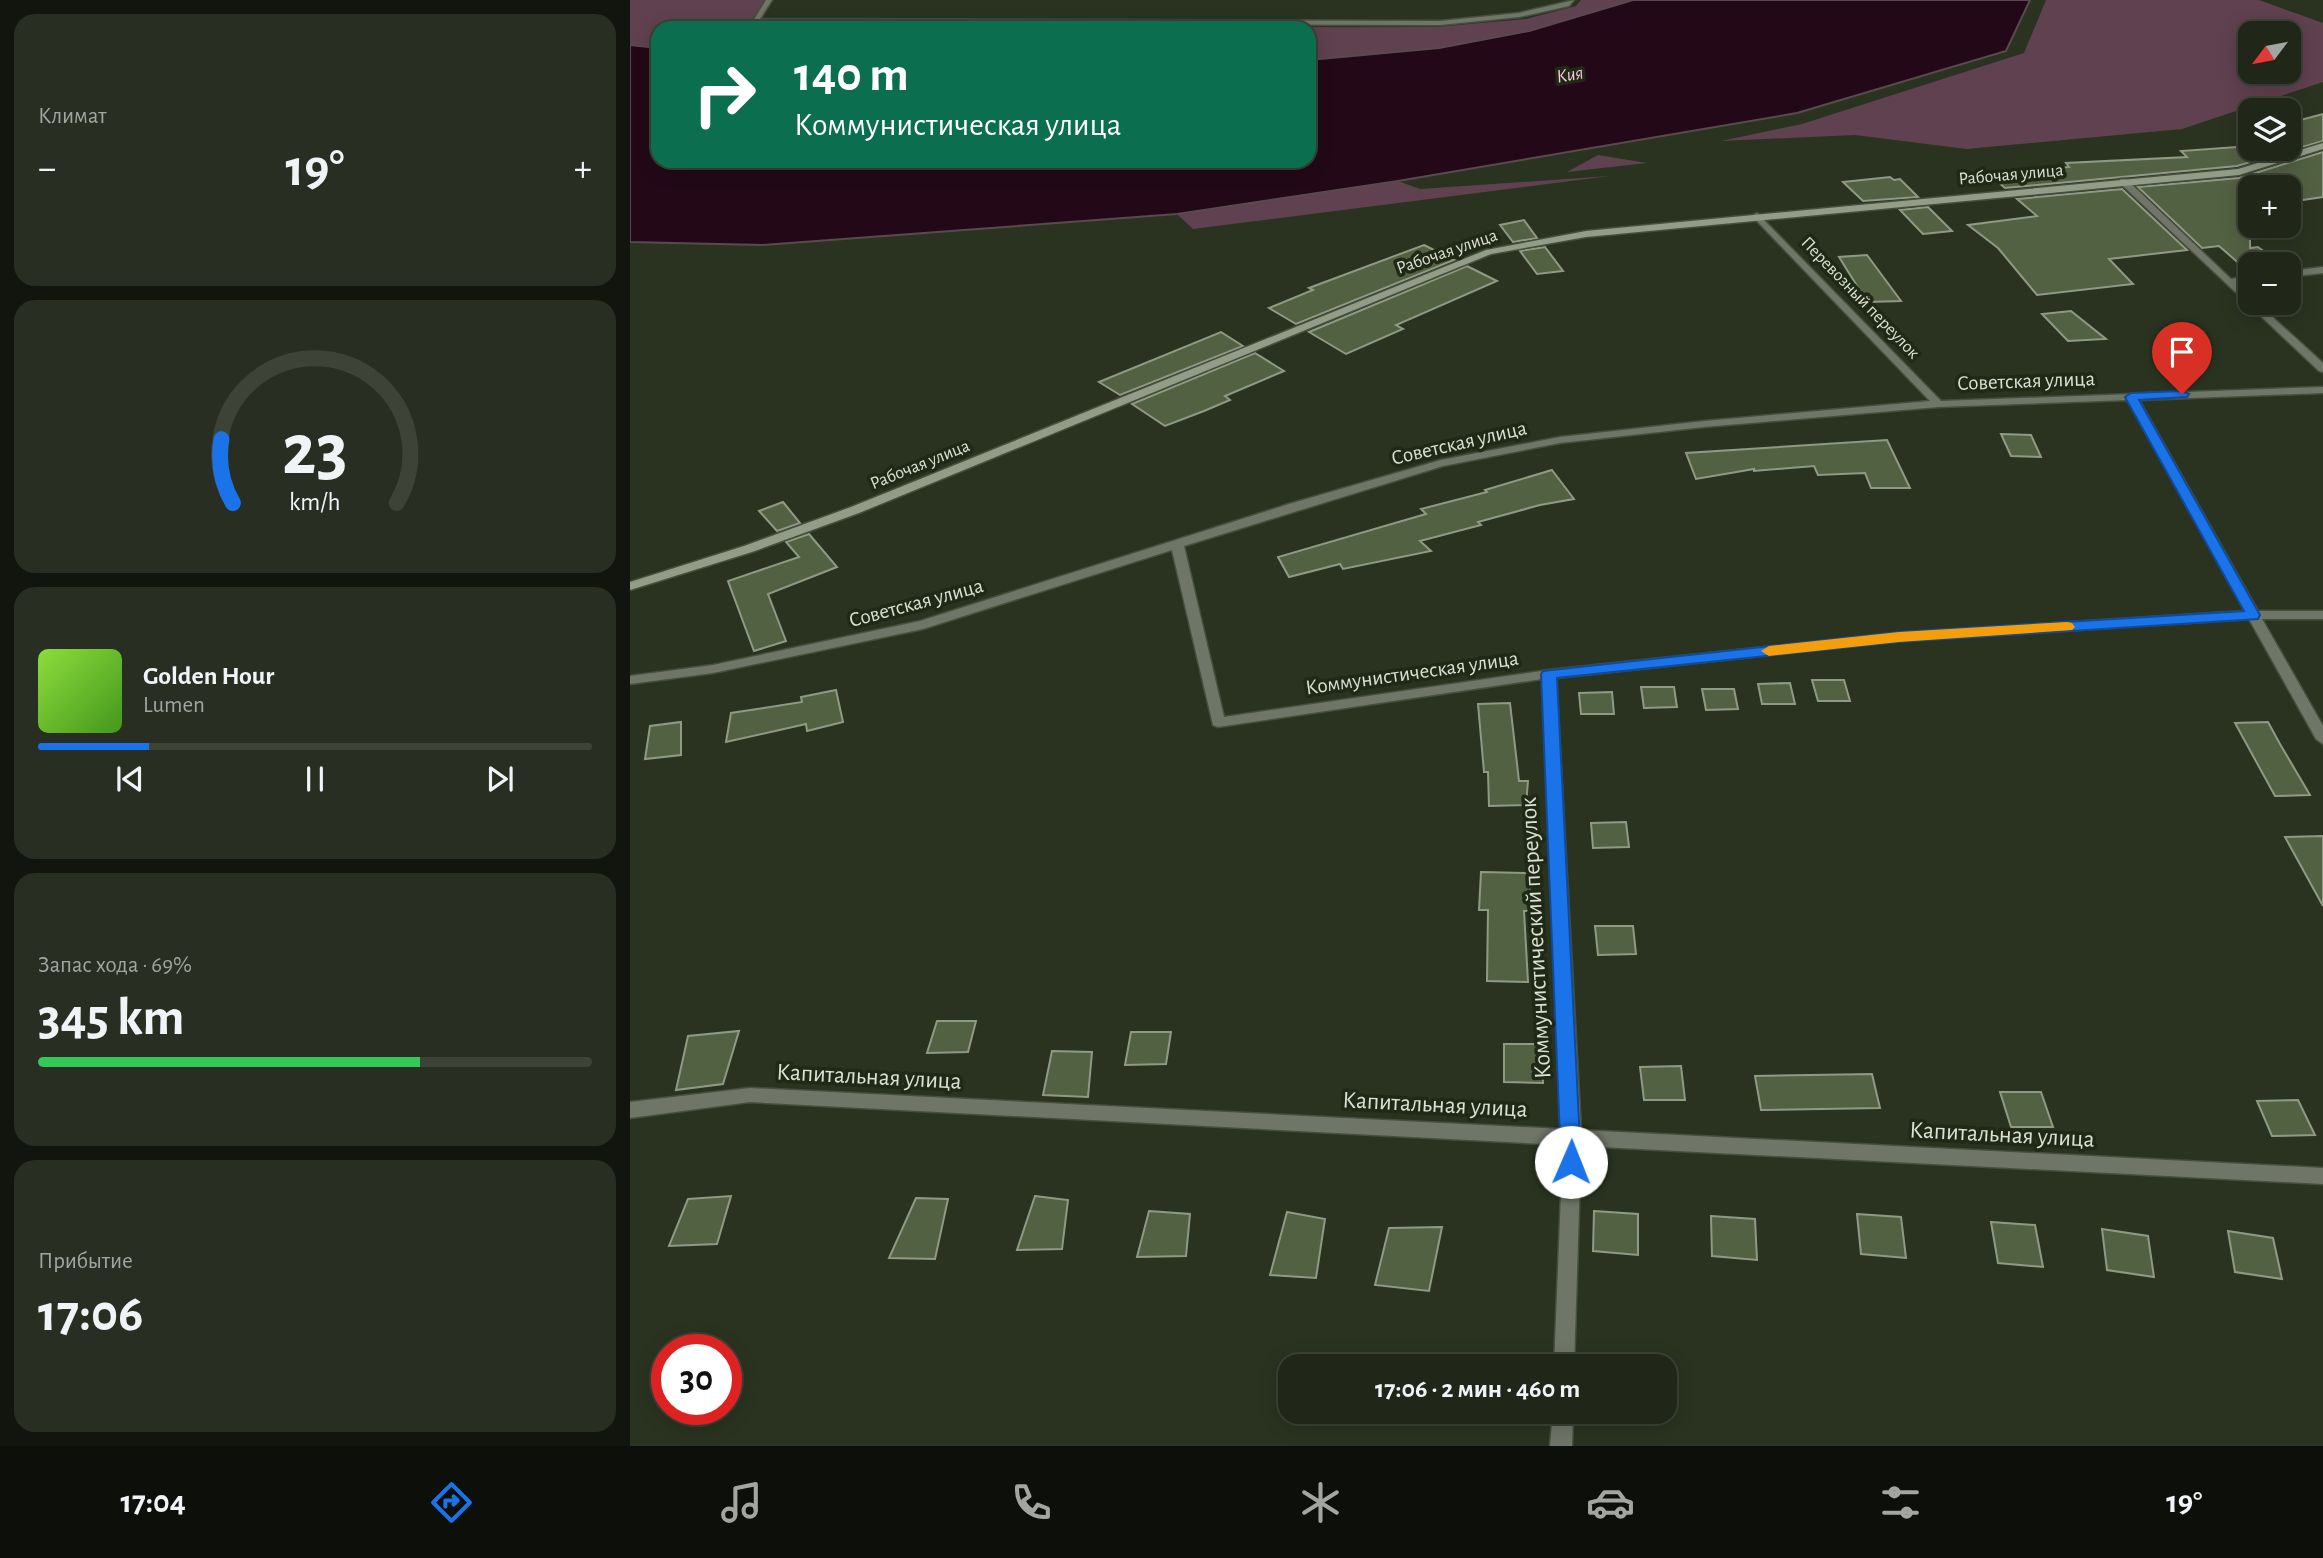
<!DOCTYPE html>
<html lang="ru">
<head>
<meta charset="utf-8">
<style>
	:root { --surface:#202618; --page:#282e21; --text:#f1f3f6; --muted:#a2a5a2; --line:#3d4337; --accent:#1a73e8 }
	body { margin:0; font-family:"Alegreya Sans",sans-serif; background:var(--page); color:var(--text); height:100vh; display:flex; flex-direction:column; font-size:26px; white-space:nowrap }
	* { box-sizing:border-box; margin:0 }
	p { font-size:23px; color:var(--muted) }
	.icon { flex:none; width:38px; height:38px; fill:none; stroke:currentColor; stroke-width:2; stroke-linecap:round; stroke-linejoin:round }
	.map { position:relative; flex:1; overflow:hidden }
	.details { display:flex; flex-direction:column; gap:14px; padding:14px; background:#12150d; width:630px }
	.details>* { flex:none }
	.hud { position:absolute; left:21px; top:21px; width:665px; height:147px; border-radius:21px; box-shadow:0 4px 18px #0003,0 0 0 2px var(--line); background:#0b6e4f; color:#fff; overflow:hidden }
	.needle { width:46px; rotate:238deg }
	.buttons { position:absolute; left:1608px; top:21px; display:grid; gap:14px }
	.buttons a { display:grid; place-items:center; width:63px; height:63px; border-radius:14px; background:var(--surface); box-shadow:0 4px 18px #0003,0 0 0 2px var(--line); font-size:35px }
	.speed { position:absolute; left:21px; top:1334px; display:flex; gap:14px; font-size:35px; font-weight:700; text-align:center }
	.speed>* { display:grid; place-content:center; width:91px; height:91px; border-radius:50%; background:var(--surface); box-shadow:0 4px 18px #0003,0 0 0 2px var(--line); line-height:1 }
	.speed .limit { border:10px solid #d22; background:#fff; color:#111 }
	.pin { position:absolute; display:grid; place-items:center; width:60px; height:60px; color:#fff; margin:-72px -30px; border-radius:50% 50% 50% 0; rotate:-45deg; box-shadow:0 0 7px #0007 }
	.pin .icon { rotate:45deg }
	.me { position:absolute; width:77px; margin:-38px; rotate:1deg; stroke-linejoin:round; filter:drop-shadow(0 0 5px #0008) }
	.turn { display:flex; align-items:center; gap:24px; height:147px; padding:0 28px; font-size:32px }
	.turn .icon { width:91px; height:91px; stroke-width:2.5 }
	.turn b { display:block; font-size:49px; line-height:60px }
	.big { font-size:52px; font-weight:700; line-height:1.1 }
	.details .card { flex:1; display:flex; flex-direction:column; justify-content:center; gap:10px; min-width:0; padding:0 24px; border-radius:21px; background:var(--page) }
	.details .dial { align-items:center; gap:0 }
	.dial svg { height:182px; overflow:visible; fill:none; stroke:var(--line); stroke-width:7; stroke-linecap:round; text-anchor:middle }
	.dial text { fill:var(--text); stroke:none }
	.song { display:flex; align-items:center; gap:21px }
	.cover { width:84px; height:84px; border-radius:10px; background:linear-gradient(135deg,hsl(90 70% 55%),hsl(100 70% 35%)) }
	.played { height:7px; border-radius:4px; background:linear-gradient(90deg,var(--accent) 20%,var(--line) 20%) }
	.keys { display:flex; justify-content:space-around; direction:ltr }
	.heat { display:flex; justify-content:space-between; align-items:center; font-size:38px; direction:ltr }
	.charge { height:10px; border-radius:5px; background:linear-gradient(90deg,#34c759 69%,var(--line) 0) }
	.trip { position:absolute; left:648px; top:1354px; width:399px; height:70px; border-radius:21px; background:var(--surface); box-shadow:0 4px 18px #0003,0 0 0 2px var(--line); font-weight:700; line-height:70px; text-align:center }
	.dock { display:flex; height:112px; justify-content:space-around; align-items:center; background:#0d0f0a; color:var(--muted) }
	.dock .icon { width:49px; height:49px }
	.dock .active { color:var(--accent) }
	.dock b { font-size:32px; color:var(--text) }
	main { display:flex; flex:1; min-height:0 }
	.map>svg:first-child { display:block }
	.green { fill:#60414f; fill-rule:evenodd }
	.water { fill:#230917; stroke:#5a4a50; stroke-width:2 }
	.building { fill:#536143; stroke:#8f9a84; stroke-width:2 }
	.lines { fill:none; stroke-linecap:round; stroke-linejoin:round }
	.minor-casing { stroke:#464f3d; stroke-width:3 }
	.secondary-casing { stroke:#464f3d; stroke-width:3 }
	.minor { fill:#6f7668; fill-rule:evenodd }
	.secondary { fill:#929d88; fill-rule:evenodd }
	.route { fill:#1a73e8; stroke:#114b97; stroke-width:2 }
	.slow { fill:#f59e0b }
	.labels { text-anchor:middle; dominant-baseline:central; stroke-width:7; stroke-linejoin:round; paint-order:stroke }
	.far-street-label { font-size:18px; fill:#dae0d4; stroke:#202916 }
	.far-water-label { font-size:19px; font-style:italic; fill:#fbc9e0; stroke:#202916 }
	.street-label { font-size:21px; fill:#dae0d4; stroke:#202916 }
	.near-street-label { font-size:24px; fill:#dae0d4; stroke:#202916 }
</style>
</head>
<body>
<main>
<section class="details">
<div class="card"><p>Климат</p>
<div class="heat"><a>−</a><b class="big">19°</b><a>+</a></div>
</div>
<div class="card dial"><svg viewBox="0 0 100 80">
<path d="M14 69A42 42 0 1 1 86 69"/>
<path d="M14 69A42 42 0 0 1 9 41" stroke="#1a73e8"/>
<text x="50" y="56" font-size="32" font-weight="700">23</text>
<text x="50" y="72" font-size="11">km/h</text>
</svg></div>
<div class="card">
<div class="song"><i class="cover"></i><div><b>Golden Hour</b><p>Lumen</p></div></div>
<div class="played"></div>
<div class="keys"><svg class="icon" aria-label="previous" viewBox="0 0 24 24"><path d="M18 5L8 12l10 7zM5 5v14"/></svg><svg class="icon" aria-label="pause" viewBox="0 0 24 24"><path d="M8 5v14M16 5v14"/></svg><svg class="icon" aria-label="next" viewBox="0 0 24 24"><path d="M6 5l10 7-10 7zM19 5v14"/></svg></div>
</div>
<div class="card"><p>Запас хода · 69%</p><b class="big">345 km</b><div class="charge"></div></div>
<div class="card"><p>Прибытие</p><b class="big">17:06</b></div>
</section>
<div class="map">
<svg width="1693" height="1446" viewBox="0 0 1693 1446">
	<rect width="100%" height="100%" fill="#2a3320"/>
	<g class="green">
		<polygon points="0,0 138,0 115,28 806,27 896,19 946,6 951,0 1003,0 899,31 809,48 679,60 679,28 28,28 28,48 0,45"/>
		<path d="M 1416,0 L 1629,0 L 1693,23 L 1693,82 L 1552,129 L 1336,149 L 1225,135 L 1091,141 L 1172,124 L 1394,53 ZM 1620,33 L 1659,33 L 1659,72 L 1620,72 Z"/>
		<polygon points="968,155 1017,163 937,172"/>
		<polygon points="980,176 563,229 547,214 768,181 790,189"/>
	</g>
	<polygon class="water" points="1003,0 1400,0 1376,51 1167,113 768,181 547,214 133,245 0,242 0,45 28,48 28,161 679,161 679,60 809,48 899,31"/>
	<g class="building">
		<polygon points="1693,114 1693,141 1607,166 1375,188 1359,174 1439,167 1436,163 1557,157 1551,151 1620,146 1620,149 1659,149 1659,123"/>
		<polygon points="1693,152 1693,197 1659,202 1659,187 1620,187 1620,248 1628,247 1651,264 1620,264 1620,273 1589,246 1572,248 1508,187 1609,178"/>
		<polygon points="1260,177 1264,180 1270,179 1288,197 1233,201 1213,182"/>
		<polygon points="1492,189 1557,250 1479,259 1503,284 1407,295 1368,248 1338,225 1407,216 1387,199"/>
		<polygon points="1298,207 1322,231 1293,234 1270,210"/>
		<polygon points="894,220 907,238 883,242 870,225"/>
		<polygon points="794,245 824,260 666,324 639,308 683,290 679,288"/>
		<polygon points="915,247 933,271 907,274 890,251"/>
		<polygon points="1237,255 1271,301 1237,302 1209,257"/>
		<polygon points="837,266 867,281 766,325 773,329 716,354 679,332"/>
		<polygon points="1441,311 1476,339 1438,341 1412,314"/>
		<polygon points="591,332 613,346 490,395 469,382"/>
		<polygon points="625,353 654,371 595,396 600,400 574,411 535,426 502,404"/>
		<polygon points="1371,434 1401,435 1411,457 1381,456"/>
		<polygon points="1257,440 1280,488 1241,488 1235,473 1188,475 1184,466 1124,471 1124,469 1066,479 1056,453"/>
		<polygon points="922,470 944,499 910,505 848,522 851,525 790,541 801,551 713,569 710,564 659,577 648,557 796,514 791,509 857,492 855,490"/>
		<polygon points="153,502 170,523 147,531 129,511"/>
		<polygon points="179,534 207,567 138,594 156,641 124,651 98,581 169,557 156,542"/>
		<polygon points="1182,680 1214,680 1220,701 1188,701"/>
		<polygon points="1160,683 1165,704 1132,704 1128,684"/>
		<polygon points="1011,687 1044,687 1047,707 1014,708"/>
		<polygon points="1072,689 1104,689 1108,709 1076,710"/>
		<polygon points="206,690 213,722 177,731 176,724 96,742 101,713 172,702 171,697"/>
		<polygon points="982,692 984,714 951,714 949,693"/>
		<polygon points="880,703 889,781 898,781 896,805 859,806 858,772 854,772 848,704"/>
		<polygon points="51,722 51,755 15,759 20,726"/>
		<polygon points="1638,722 1650,744 1680,795 1645,796 1605,723"/>
		<polygon points="996,822 999,847 963,848 961,823"/>
		<polygon points="1693,836 1693,906 1655,837"/>
		<polygon points="851,872 898,873 903,911 894,911 898,982 857,981 858,910 849,910"/>
		<polygon points="965,926 1003,926 1006,954 968,955"/>
		<polygon points="307,1021 346,1021 338,1052 297,1053"/>
		<polygon points="109,1031 93,1084 46,1090 58,1036"/>
		<polygon points="501,1032 541,1032 536,1064 495,1065"/>
		<polygon points="874,1044 912,1044 913,1083 874,1082"/>
		<polygon points="422,1051 462,1052 458,1097 413,1095"/>
		<polygon points="1051,1066 1055,1100 1014,1100 1010,1067"/>
		<polygon points="1242,1074 1250,1108 1131,1110 1125,1076"/>
		<polygon points="1370,1092 1411,1092 1423,1127 1381,1127"/>
		<polygon points="1668,1100 1685,1135 1642,1136 1627,1101"/>
		<polygon points="101,1196 87,1244 39,1246 58,1199"/>
		<polygon points="405,1196 438,1200 432,1249 387,1250"/>
		<polygon points="286,1198 318,1199 305,1259 259,1258"/>
		<polygon points="519,1211 560,1214 556,1256 507,1257"/>
		<polygon points="964,1211 1008,1214 1008,1255 963,1251"/>
		<polygon points="657,1212 695,1219 686,1278 640,1275"/>
		<polygon points="1227,1214 1271,1217 1276,1258 1231,1254"/>
		<polygon points="1081,1216 1125,1219 1127,1260 1082,1256"/>
		<polygon points="1361,1222 1405,1225 1413,1267 1368,1263"/>
		<polygon points="812,1227 799,1291 745,1285 759,1228"/>
		<polygon points="1472,1229 1518,1236 1524,1277 1477,1270"/>
		<polygon points="1598,1231 1643,1238 1652,1279 1605,1272"/>
	</g>
	<g class="lines">
		<defs>
			<g id="minor">
				<polygon points="136,0 142,0 130,19 810,21 889,13 944,0 939,6 889,17 810,25 122,23"/>
				<polygon points="1490,179 1496,179 1601,279 1620,276 1620,282 1607,284 1620,297 1620,303 1627,303 1693,363 1693,372 1689,371 1490,183"/>
				<path d="M 1127,213 L 1311,401 L 1693,387 L 1693,393 L 1509,400 L 1628,611 L 1693,611 L 1693,619 L 1632,619 L 1693,726 L 1693,744 L 1686,739 L 1619,619 L 1269,641 L 926,678 L 951,1130 L 1693,1168 L 1693,1184 L 951,1146 L 944,1367 L 924,1367 L 933,1145 L 120,1102 L 0,1118 L 0,1102 L 120,1088 L 933,1129 L 912,679 L 588,727 L 583,725 L 542,550 L 293,629 L 83,673 L 0,684 L 0,676 L 83,665 L 290,621 L 659,504 L 811,460 L 930,437 L 1074,421 L 1300,401 L 1124,218 L 1122,216 ZM 1498,400 L 1615,611 L 1269,633 L 919,670 L 594,717 L 554,546 L 813,466 L 930,443 L 1074,427 L 1308,407 Z"/>
				<polygon points="1693,267 1693,273 1659,277 1659,271"/>
				<polygon points="923,1412 943,1412 942,1446 920,1446"/>
			</g>
			<polygon id="secondary" points="1693,143 1693,149 1609,175 956,237 861,254 229,513 122,552 0,590 0,582 114,546 221,507 856,250 956,231 1608,169"/>
		</defs>
		<use href="#minor" class="minor-casing"/>
		<use href="#secondary" class="secondary-casing"/>
		<use href="#minor" class="minor"/>
		<use href="#secondary" class="secondary"/>
	</g>
	<polygon class="route" points="1552,391 1559,394 1557,397 1509,400 1630,615 1628,619 1269,642 927,678 951,1162 948,1169 941,1171 934,1169 931,1162 911,674 913,671 1269,632 1614,611 1495,397 1501,393"/>
	<polygon class="slow" points="1437,622 1442,623 1445,627 1442,630 1269,642 1139,656 1131,651 1139,646 1269,632"/>
	<g class="labels">
		<g class="far-street-label">
			<text transform="translate(1381 175) rotate(-5)">Рабочая улица</text>
			<text transform="translate(817 252) rotate(-19)">Рабочая улица</text>
			<text transform="translate(1230 298) rotate(46)">Перевозный переулок</text>
			<text transform="translate(290 465) rotate(-22)">Рабочая улица</text>
		</g>
		<g class="far-water-label">
			<text transform="translate(940 75) rotate(-10)">Кия</text>
		</g>
		<g class="street-label">
			<text transform="translate(1396 381) rotate(-2)">Советская улица</text>
			<text transform="translate(829 443) rotate(-13)">Советская улица</text>
			<text transform="translate(286 603) rotate(-15)">Советская улица</text>
			<text transform="translate(782 673) rotate(-8)">Коммунистическая улица</text>
		</g>
		<g class="near-street-label">
			<text transform="translate(906 938) rotate(-93)">Коммунистический переулок</text>
			<text transform="translate(239 1077) rotate(3)">Капитальная улица</text>
			<text transform="translate(805 1105) rotate(3)">Капитальная улица</text>
			<text transform="translate(1372 1135) rotate(3)">Капитальная улица</text>
		</g>
	</g>
</svg>
<div class="buttons">
<a><svg class="needle" viewBox="-14 -14 28 28"><path d="M0-13l5 13h-10z" fill="#e53935"/><path d="M0 13l5-13h-10z" fill="#a2a5a2"/></svg></a>
<a><svg class="icon" aria-label="layers" viewBox="0 0 24 24"><path d="M12 4l9 5-9 5-9-5zM3 14l9 5 9-5"/></svg></a>
<a>+</a>
<a>−</a>
</div>
<div class="speed"><div class="limit">30</div></div>
<div class="pin" style="left:1552px;top:394px;background:#d93025"><svg class="icon" aria-label="arrive" viewBox="0 0 24 24"><path d="M6 21V4h12l-3 4 3 4H6"/></svg></div>
<svg class="me" style="left:941px;top:1162px" viewBox="-20 -20 40 40"><circle r="19" fill="#fff"/><path d="M0-13L10 11 0 6-10 11z" fill="#1a73e8"/></svg>
<div class="trip">17:06 · 2 мин · 460 m</div>
<div class="hud">
<div class="turn"><svg class="icon" aria-label="right" viewBox="0 0 24 24"><path d="M7 20v-9h11M14 6l5 5-5 5"/></svg><div><b>140 m</b>Коммунистическая улица</div></div>
</div>
</div>
</main>
<nav class="dock">
<b>17:04</b>
<svg class="icon active" aria-label="directions" viewBox="0 0 24 24"><path d="M12 3l9 9-9 9-9-9zM9 14v-3h6M13 9l2 2-2 2"/></svg>
<svg class="icon" aria-label="music" viewBox="0 0 24 24"><path d="M9 18V5l10-2v13"/><circle cx="6" cy="18" r="3"/><circle cx="16" cy="16" r="3"/></svg>
<svg class="icon" aria-label="phone" viewBox="0 0 24 24"><path d="M5 4h4l2 5-3 2q2 4 5 5l2-3 5 2v4C11 20 4 13 5 4z"/></svg>
<svg class="icon" aria-label="climate" viewBox="0 0 24 24"><path d="M12 3v18M4 7l16 10M4 17L20 7"/></svg>
<svg class="icon" aria-label="car" viewBox="0 0 24 24"><path d="M5 17H2v-5l4-1 3-4h7l3 4 3 1v5h-3M9 17h6M6 11h13"/><circle cx="7" cy="17" r="2"/><circle cx="17" cy="17" r="2"/></svg>
<svg class="icon" aria-label="filters" viewBox="0 0 24 24"><path d="M4 7h16M4 17h16"/><circle cx="9" cy="7" r="2"/><circle cx="15" cy="17" r="2"/></svg>
<b>19°</b>
</nav>
</body>
</html>
